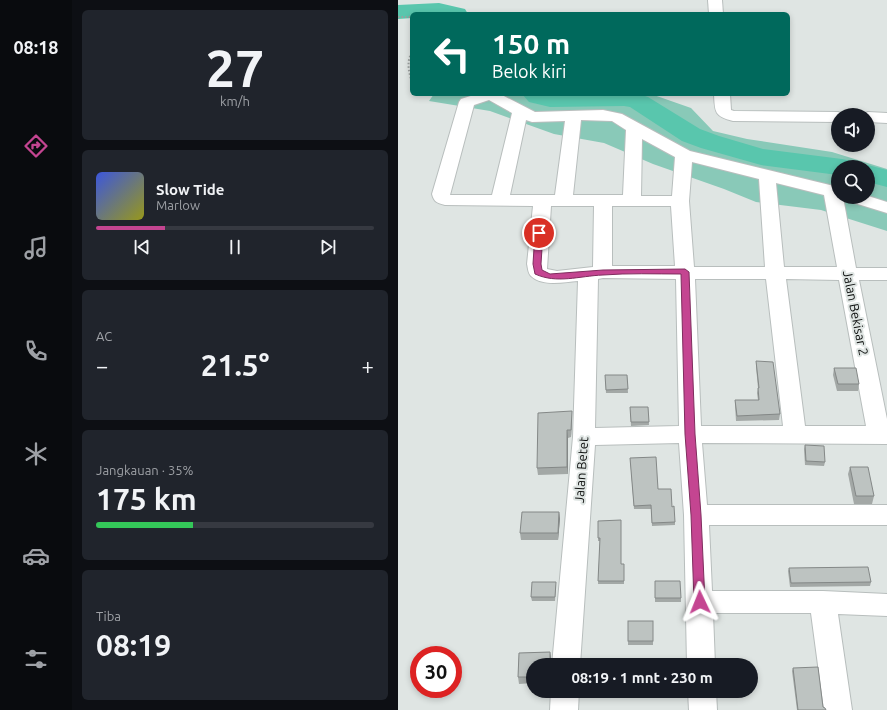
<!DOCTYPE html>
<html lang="id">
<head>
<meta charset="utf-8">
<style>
	:root { --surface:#171b24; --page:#20242c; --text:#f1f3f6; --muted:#9ea1a6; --line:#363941; --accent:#c44591 }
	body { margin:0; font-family:Ubuntu,sans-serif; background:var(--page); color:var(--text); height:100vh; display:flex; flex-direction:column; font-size:15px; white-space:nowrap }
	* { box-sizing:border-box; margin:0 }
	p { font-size:13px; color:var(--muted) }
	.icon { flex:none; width:22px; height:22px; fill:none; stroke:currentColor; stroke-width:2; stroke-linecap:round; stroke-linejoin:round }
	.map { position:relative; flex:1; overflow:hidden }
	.sheet { display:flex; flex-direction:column; gap:10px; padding:10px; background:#0d0f14; width:326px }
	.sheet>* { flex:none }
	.guide { position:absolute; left:12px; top:12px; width:380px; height:84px; border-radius:6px; box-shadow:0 2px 6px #0003; background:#00695c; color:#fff; overflow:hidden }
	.buttons { position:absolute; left:433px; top:108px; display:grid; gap:8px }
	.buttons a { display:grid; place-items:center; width:44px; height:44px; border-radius:50%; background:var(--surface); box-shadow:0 2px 6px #0003; font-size:20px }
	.speed { position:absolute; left:12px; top:646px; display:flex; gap:8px; font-size:20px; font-weight:700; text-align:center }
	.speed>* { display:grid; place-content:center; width:52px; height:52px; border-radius:50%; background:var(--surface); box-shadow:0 2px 6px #0003; line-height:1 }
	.speed .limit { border:6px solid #d22; background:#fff; color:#111 }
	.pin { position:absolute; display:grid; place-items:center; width:34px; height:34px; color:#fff; margin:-17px; border:2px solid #fff; border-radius:50%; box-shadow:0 1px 4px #0007 }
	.me { position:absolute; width:44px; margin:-22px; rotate:358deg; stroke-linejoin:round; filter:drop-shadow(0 0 3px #0008) }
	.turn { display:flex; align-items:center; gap:14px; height:84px; padding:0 16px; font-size:18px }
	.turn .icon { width:52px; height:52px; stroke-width:2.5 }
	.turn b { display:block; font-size:28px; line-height:34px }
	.big { font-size:30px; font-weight:700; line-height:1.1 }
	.sheet .card { flex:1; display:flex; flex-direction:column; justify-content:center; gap:6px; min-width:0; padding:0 14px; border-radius:6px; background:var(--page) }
	.sheet .dial { align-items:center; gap:0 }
	.dial b { font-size:52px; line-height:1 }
	.song { display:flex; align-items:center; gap:12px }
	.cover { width:48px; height:48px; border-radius:6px; background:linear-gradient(135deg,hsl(230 70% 55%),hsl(60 70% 35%)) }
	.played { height:4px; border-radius:2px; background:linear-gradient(90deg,var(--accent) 25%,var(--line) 25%) }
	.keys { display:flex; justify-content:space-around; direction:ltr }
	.heat { display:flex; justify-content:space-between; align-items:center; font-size:22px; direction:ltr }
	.charge { height:6px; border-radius:3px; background:linear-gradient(90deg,#34c759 35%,var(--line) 0) }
	.trip { position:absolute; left:128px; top:658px; width:232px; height:40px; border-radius:20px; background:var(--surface); box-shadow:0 2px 6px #0003; font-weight:700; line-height:40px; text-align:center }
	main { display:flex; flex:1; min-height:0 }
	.tab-bar { display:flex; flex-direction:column; width:72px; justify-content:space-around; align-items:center; background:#090b0e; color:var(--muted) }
	.tab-bar .icon { width:28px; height:28px }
	.tab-bar .on { color:var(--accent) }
	.tab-bar b { font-size:18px; color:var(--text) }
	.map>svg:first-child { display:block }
	.green { fill:#89c9b8; fill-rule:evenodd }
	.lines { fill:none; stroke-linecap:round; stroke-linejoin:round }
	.river { fill:#59c6ad; fill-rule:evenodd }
	.minor-casing { stroke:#b8bebd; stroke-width:2 }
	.path { stroke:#9ba09e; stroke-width:2; stroke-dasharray:1.5 2; stroke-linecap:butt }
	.minor { fill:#fff; fill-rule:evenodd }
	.wall { fill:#a3a8a6 }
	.shaded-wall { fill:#848887 }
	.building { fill:#bdc3c1; stroke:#848887 }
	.route { fill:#c44591; stroke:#7f2d5e }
	.labels { text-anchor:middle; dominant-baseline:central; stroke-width:4; stroke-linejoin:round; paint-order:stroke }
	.street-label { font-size:13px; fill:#0c0e0d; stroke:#dfe5e3 }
</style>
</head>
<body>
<main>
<nav class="tab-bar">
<b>08:18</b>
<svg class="icon on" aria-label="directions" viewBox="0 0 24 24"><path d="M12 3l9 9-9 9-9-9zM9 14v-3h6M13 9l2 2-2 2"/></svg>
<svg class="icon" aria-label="music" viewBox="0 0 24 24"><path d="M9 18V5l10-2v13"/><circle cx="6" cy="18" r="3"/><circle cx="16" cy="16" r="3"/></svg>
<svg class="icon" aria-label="phone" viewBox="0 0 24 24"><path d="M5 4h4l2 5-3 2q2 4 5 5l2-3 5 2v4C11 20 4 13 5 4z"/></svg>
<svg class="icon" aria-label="climate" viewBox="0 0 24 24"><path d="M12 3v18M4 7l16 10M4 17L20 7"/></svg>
<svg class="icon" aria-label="car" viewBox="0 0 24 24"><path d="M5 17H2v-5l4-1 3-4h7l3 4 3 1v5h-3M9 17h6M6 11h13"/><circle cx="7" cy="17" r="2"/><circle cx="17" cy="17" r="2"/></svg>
<svg class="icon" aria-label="filters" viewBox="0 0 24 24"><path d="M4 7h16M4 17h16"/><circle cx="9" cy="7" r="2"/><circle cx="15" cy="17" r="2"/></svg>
</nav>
<section class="sheet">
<div class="card dial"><b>27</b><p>km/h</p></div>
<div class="card">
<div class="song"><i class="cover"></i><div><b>Slow Tide</b><p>Marlow</p></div></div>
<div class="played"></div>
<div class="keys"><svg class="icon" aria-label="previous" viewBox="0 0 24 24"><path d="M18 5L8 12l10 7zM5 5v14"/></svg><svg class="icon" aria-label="pause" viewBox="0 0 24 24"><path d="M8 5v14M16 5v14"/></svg><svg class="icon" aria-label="next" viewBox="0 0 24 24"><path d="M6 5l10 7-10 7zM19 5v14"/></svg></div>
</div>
<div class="card"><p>AC</p>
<div class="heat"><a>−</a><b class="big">21.5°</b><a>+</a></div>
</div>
<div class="card"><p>Jangkauan · 35%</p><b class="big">175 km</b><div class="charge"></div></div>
<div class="card"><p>Tiba</p><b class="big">08:19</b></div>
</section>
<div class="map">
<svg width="489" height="710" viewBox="0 0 489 710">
	<rect width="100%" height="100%" fill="#dfe5e3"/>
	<path class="green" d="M 36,94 L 178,95 L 179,94 L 253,94 L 293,108 L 315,131 L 349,139 L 434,152 L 489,169 L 489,231 L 423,210 L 358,202 L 326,189 L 255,164 L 206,143 L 156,134 L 92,111 L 31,101 ZM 440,167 L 470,167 L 470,197 L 440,197 Z"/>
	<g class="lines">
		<g class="river">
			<polygon points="41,3 67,9 70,14 14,14 14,18 0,19 0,5"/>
			<polygon points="124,94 241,94 250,97 302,129 321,136 365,149 444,159 454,161 458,167 440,167 440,175 363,165 303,148 284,141 232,107 226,106 152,107 131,102"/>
			<polygon points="470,165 489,170 489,187 470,182 470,167 461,167"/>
		</g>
		<defs>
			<g id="minor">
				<polygon points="310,0 324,0 325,14 311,14"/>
				<path d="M 79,94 L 102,94 L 137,112 L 205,110 L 224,114 L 292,151 L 440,187 L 440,197 L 445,197 L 458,268 L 489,268 L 489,280 L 461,280 L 489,419 L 489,444 L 304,443 L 309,505 L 489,505 L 489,525 L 311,525 L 314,591 L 425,591 L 489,594 L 489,616 L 440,614 L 454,710 L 426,710 L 413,613 L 315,613 L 317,665 L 289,665 L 286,515 L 281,443 L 197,445 L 182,665 L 154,665 L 175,437 L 180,281 C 166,282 145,287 133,276 C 130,273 130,268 129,264 L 135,206 L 47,205 C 39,203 36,202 34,194 L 61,102 L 63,99 ZM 91,100 L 114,113 L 94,195 L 52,195 L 76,105 ZM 128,120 L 134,122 L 167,121 L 157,195 L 112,195 ZM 183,120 L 214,121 L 228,130 L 225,195 L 175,195 ZM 244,139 L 277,157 L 274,196 L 243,196 ZM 294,162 L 361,179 L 367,267 L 296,267 L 291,201 ZM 378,183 L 426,195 L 439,267 L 386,267 ZM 153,206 L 196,206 L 195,267 L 159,271 L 149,269 ZM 214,206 L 273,206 L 277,266 L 214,266 ZM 205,278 L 278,279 L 281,426 L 197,428 L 200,279 ZM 297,279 L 368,279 L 385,426 L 303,426 ZM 388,279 L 441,280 L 468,426 L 407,426 Z"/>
				<path d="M 316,94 L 332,94 L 333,110 L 336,111 L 440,112 L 447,115 L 440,115 L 440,122 L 335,121 C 316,116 317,112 316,94 Z"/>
				<polygon points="470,112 489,113 489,123 470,122 470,115 463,115"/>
				<polygon points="470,196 489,202 489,213 450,201 447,197"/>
				<polygon points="153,691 181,691 180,710 152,710"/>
				<polygon points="290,691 318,691 319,710 291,710"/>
			</g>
		</defs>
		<use href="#minor" class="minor-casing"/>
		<g class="path">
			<polyline points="0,17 14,17"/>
			<path d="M 14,53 C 8,61 11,73 14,82"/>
		</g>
		<use href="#minor" class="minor"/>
	</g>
	<g class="wall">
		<polygon points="358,361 382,414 381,420 338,421 337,405 337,400 360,400 359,393 360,388 358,367"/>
		<polygon points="436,368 461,384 460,391 439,391 435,375"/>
		<polygon points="207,375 229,375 230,393 208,393"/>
		<polygon points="232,407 250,407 251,425 233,426"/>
		<polygon points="174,419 173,437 170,438 170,474 140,475 139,468"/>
		<polygon points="407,445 427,462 426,466 407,465 406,449"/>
		<polygon points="232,458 260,489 274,507 277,522 277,525 254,526 253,509 236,509"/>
		<polygon points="452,467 476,496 474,504 456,504 450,474"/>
		<polygon points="161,512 162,519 160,540 123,540 122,533"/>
		<polygon points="200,521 223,564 226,564 226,584 200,584 202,541 200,541"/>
		<polygon points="391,568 473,582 472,586 392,587 390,571"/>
		<polygon points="257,581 283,598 283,602 257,602"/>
		<polygon points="158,585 157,601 134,601 133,597"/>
		<rect x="230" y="621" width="25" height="24"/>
		<polygon points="152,652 153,665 135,665 135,683 121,684 120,677 121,653"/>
		<polygon points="395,668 425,707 428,710 399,710 394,671"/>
	</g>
	<g class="shaded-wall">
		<polygon points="174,411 174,419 173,437 173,430"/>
		<polygon points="169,430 170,438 170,474 169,467"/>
		<polygon points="161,512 162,519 160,540 160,533"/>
		<polygon points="152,652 153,658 153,665 152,665"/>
	</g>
	<g class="building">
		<polygon points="358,361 375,362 382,414 339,416 337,400 361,400 360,388 361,388"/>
		<polygon points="436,368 458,368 461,384 440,384"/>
		<polygon points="207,375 229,375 230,389 208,390"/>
		<polygon points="232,407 250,407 251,422 233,422"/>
		<polygon points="174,411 173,430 169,430 169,467 139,468 140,413"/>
		<polygon points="407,445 426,446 427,462 408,461"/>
		<polygon points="258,457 260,489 273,489 274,507 276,506 277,522 254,523 253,505 236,506 232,458"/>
		<polygon points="452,467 470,467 476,496 458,496"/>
		<polygon points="124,512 161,512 160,533 122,533"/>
		<polygon points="223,520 223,564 226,564 226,581 200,581 202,538 200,538 200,521"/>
		<polygon points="470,567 473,582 393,583 391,568"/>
		<polygon points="257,581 282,581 283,598 257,598"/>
		<polygon points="134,582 158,582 157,597 133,597"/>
		<rect x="230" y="621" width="25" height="20"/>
		<polygon points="152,652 152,665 135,665 135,677 120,677 121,653"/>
		<polygon points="420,667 425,707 427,708 428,710 400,710 395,668"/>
	</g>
	<path class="route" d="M 141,230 L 145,233 L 143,264 L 144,270 L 152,274 L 205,270 L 287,269 L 291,272 L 297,434 L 303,515 L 307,602 L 306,605 L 302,607 L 297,605 L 296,602 L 293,515 L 287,434 L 283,274 C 257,274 230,273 205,275 C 181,276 159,284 137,274 L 135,264 L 137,233 Z"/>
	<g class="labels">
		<g class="street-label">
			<text transform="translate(458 313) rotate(79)">Jalan Bekisar 2</text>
			<text transform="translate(183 470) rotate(-86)">Jalan Betet</text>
		</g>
	</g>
</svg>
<div class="buttons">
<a><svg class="icon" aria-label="sound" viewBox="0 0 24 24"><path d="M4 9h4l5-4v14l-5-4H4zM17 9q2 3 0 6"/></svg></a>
<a><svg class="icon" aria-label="search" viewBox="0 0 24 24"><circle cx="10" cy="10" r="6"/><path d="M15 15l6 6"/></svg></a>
</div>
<div class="speed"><div class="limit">30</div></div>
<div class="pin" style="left:141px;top:233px;background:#d93025"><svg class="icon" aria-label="arrive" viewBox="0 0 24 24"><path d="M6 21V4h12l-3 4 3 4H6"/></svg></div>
<svg class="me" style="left:302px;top:602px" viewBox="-20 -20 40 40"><path d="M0-17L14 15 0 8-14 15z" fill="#c44591" stroke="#fff" stroke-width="4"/></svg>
<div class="trip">08:19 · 1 mnt · 230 m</div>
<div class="guide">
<div class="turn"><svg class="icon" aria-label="left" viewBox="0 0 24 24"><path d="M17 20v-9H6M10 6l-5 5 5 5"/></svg><div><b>150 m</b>Belok kiri</div></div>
</div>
</div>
</main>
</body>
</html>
